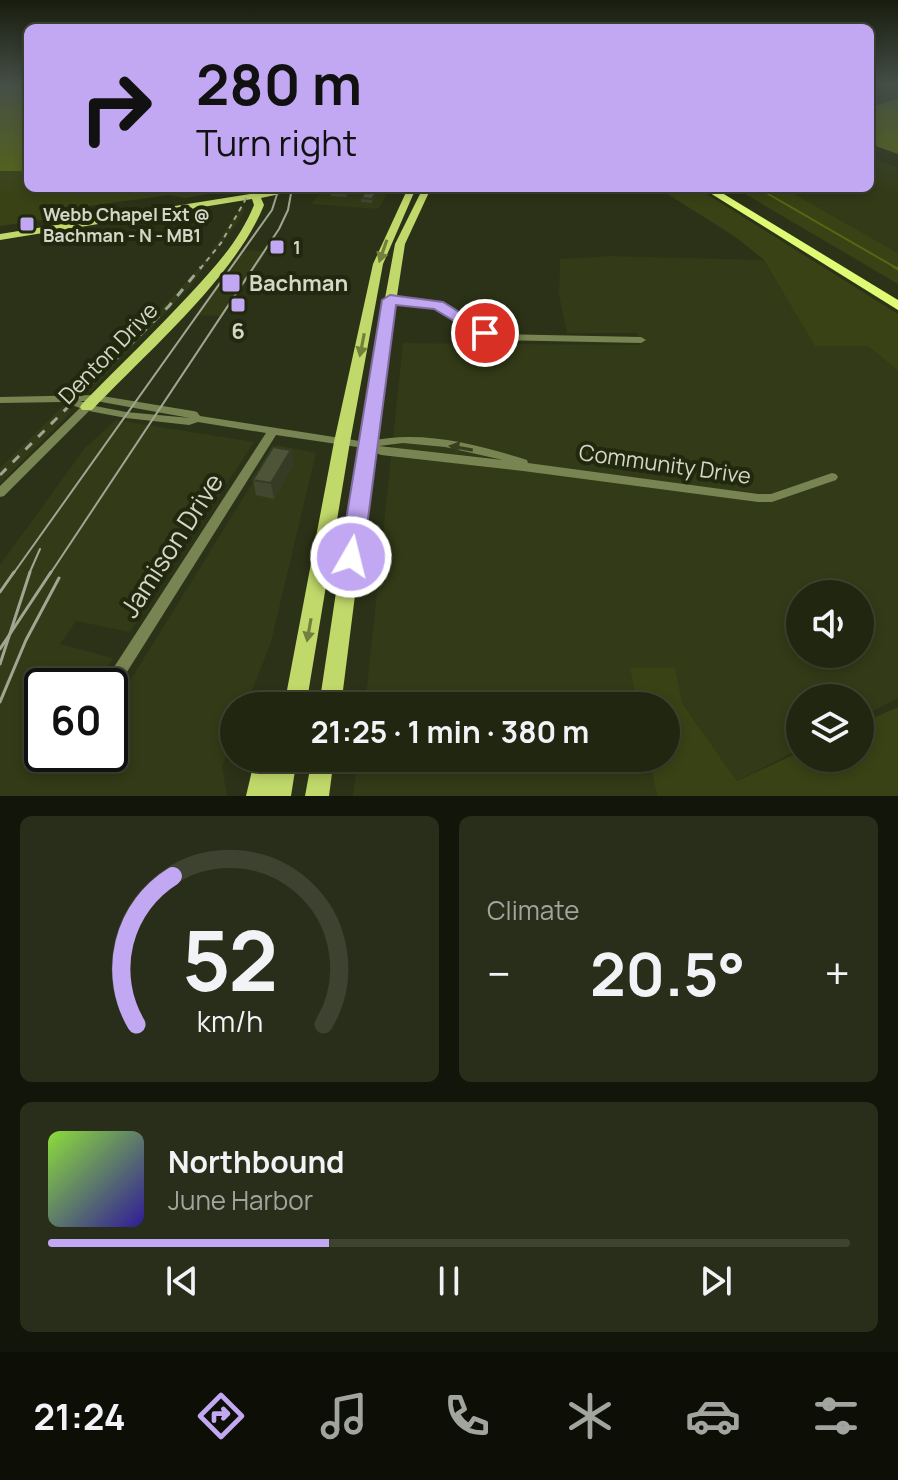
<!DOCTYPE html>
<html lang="en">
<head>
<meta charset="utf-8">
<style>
	:root { --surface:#212611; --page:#292e1a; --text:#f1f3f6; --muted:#a2a59f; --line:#3e4331; --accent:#c2a8f3 }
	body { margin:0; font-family:Manrope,sans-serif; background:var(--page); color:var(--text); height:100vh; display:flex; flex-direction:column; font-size:30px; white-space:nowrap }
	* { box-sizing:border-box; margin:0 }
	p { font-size:26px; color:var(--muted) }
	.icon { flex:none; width:44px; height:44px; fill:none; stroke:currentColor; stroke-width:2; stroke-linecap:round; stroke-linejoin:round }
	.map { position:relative; height:796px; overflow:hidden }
	.details { display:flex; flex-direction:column; gap:20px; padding:20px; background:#121509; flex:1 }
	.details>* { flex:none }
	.banner { position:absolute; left:24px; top:24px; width:850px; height:168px; border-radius:12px; box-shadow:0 4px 12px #0003,0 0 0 2px var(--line); background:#c2a8f3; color:#111; overflow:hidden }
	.tools { position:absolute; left:786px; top:580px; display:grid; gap:16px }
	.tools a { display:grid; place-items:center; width:88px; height:88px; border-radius:50%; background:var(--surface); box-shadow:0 4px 12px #0003,0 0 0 2px var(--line); font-size:40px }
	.speed { position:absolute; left:24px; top:668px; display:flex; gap:16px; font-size:40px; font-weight:700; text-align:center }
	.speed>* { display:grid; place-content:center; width:104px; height:104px; border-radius:50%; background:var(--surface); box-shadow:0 4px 12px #0003,0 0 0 2px var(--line); line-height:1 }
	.speed .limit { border:4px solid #111; border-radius:12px; background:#fff; color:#111 }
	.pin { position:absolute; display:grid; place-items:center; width:68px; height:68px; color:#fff; margin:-34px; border:4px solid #fff; border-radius:50%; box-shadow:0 2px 8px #0007 }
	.me { position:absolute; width:88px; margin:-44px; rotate:8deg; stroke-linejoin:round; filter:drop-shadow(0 0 6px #0008) }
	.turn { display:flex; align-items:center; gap:28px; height:168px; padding:0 40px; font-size:36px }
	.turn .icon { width:104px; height:104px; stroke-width:2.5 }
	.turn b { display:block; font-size:56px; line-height:68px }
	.big { font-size:60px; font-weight:700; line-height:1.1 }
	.details .widget { flex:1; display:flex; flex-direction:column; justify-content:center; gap:12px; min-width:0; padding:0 28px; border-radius:12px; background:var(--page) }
	.details .dial { align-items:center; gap:0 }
	.dial svg { height:208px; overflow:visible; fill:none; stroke:var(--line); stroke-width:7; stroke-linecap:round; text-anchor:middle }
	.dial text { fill:var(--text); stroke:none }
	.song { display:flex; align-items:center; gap:24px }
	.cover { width:96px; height:96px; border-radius:12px; background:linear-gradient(135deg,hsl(90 70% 55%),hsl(250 70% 35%)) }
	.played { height:8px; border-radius:4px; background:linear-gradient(90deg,var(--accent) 35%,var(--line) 35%) }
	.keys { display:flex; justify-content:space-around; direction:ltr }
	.heat { display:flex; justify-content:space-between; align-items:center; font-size:44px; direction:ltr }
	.details .tiles { flex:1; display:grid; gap:20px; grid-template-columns:1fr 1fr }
	.widget:last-child { grid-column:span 2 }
	.trip { position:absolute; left:220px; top:692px; width:460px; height:80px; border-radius:40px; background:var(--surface); box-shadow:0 4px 12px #0003,0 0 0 2px var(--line); font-weight:700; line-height:80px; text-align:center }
	.dock { display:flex; height:128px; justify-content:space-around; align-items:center; background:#0d0f07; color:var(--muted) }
	.dock .icon { width:56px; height:56px }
	.dock .active { color:var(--accent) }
	.dock b { font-size:36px; color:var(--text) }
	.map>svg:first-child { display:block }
	.built { fill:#323a17; fill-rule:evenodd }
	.green { fill:#394215 }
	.water { fill:#576613 }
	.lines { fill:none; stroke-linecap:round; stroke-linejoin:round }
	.stream-far1 { stroke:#576613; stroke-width:2 }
	.stream { stroke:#576613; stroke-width:3 }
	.minor { fill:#788451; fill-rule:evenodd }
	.major { fill:#c1d96a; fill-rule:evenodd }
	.highway { fill:#defb73; fill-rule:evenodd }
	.tram-far1 { stroke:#a1a693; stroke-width:2 }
	.tram { stroke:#a1a693; stroke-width:3 }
	.rail-far1 { stroke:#a1a693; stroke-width:2; stroke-dasharray:5 5; stroke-linecap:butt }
	.rail { stroke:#a1a693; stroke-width:3; stroke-dasharray:9 9; stroke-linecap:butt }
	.wall { fill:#42482f }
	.shaded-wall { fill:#363b26 }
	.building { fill:#4d5437; stroke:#363b26; stroke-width:2 }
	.oneway { fill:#72803c }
	.oneway2 { fill:#383f1e }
	.route { fill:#c2a8f3; stroke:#7e6d9e; stroke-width:2 }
	.poi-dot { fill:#c2a8f3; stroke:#22280d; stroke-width:3 }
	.labels { text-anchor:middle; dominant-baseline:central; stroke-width:8; stroke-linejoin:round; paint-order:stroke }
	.far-poi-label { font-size:18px; font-weight:bold; fill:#d3d7c7; stroke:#22280d; text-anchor:start }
	.poi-label { font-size:22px; font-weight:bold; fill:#d3d7c7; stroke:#22280d; text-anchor:start }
	.street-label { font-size:22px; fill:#d3d7c7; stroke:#22280d }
	.near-street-label { font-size:26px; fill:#d3d7c7; stroke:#22280d }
</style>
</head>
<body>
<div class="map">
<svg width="898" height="796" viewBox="0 0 898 796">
	<rect width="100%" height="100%" fill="#2c3217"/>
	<g class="built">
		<polygon points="870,158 898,167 898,253 784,188 870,188"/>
		<polygon points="327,188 391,188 378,209 310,204"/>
		<polygon points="242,205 244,211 239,220 188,289 91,390 80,389 170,300 209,256"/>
		<polygon points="242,250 267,251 223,316 195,315"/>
		<path d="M 611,256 L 763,260 L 815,345 L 868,346 L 898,371 L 898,698 L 860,718 L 860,698 L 800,698 L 800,749 L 737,781 L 682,703 L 631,668 L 638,706 L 365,706 L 403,343 L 641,345 L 637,333 L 567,333 L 559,295 L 560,259 ZM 800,594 L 860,594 L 860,654 L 800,654 Z"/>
		<polygon points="64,405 71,409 69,414 0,483 0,468"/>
		<polygon points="116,420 254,442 130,632 76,621 60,644 113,658 96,686 42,686 42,712 35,725 42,754 47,754 46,759 78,765 85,754 110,754 110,713 276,445 316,453 271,642 246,706 234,706 234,736 222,766 227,796 0,796 0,565 85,448"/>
		<polygon points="358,758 649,758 657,796 353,796"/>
	</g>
	<g class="green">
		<polygon points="0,171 28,171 28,188 218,188 220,192 185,198 169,195 74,208 71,216 0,226"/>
		<polygon points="658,188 697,188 898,314 898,371 868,346 815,346 763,259 734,236"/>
		<polygon points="735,188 784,188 898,253 898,284"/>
		<polygon points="630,668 675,668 682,703 737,781 800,752 800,758 860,758 860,724 898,707 898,796 657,796 649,758 666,758 666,706 638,706"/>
	</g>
	<g class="water">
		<rect x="0" y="85" width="28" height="86"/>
		<polygon points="898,99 898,154 870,144 870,107"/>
	</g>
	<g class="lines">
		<polyline class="stream-far1" points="758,188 898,269"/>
		<polyline class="stream" points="894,267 898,269"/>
		<g class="minor">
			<polygon points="387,298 440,303 474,325 502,334 641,337 646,340 641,343 501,340 468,329 435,307 390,302 386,300"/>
			<path d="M 96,395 L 193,411 L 197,412 L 200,416 L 366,442 C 420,429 476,444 527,460 L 528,463 L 758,494 L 771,494 L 832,473 L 836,474 L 838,477 L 836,480 L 772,502 L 758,502 L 523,471 L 381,455 L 364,448 L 276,435 L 115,691 L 110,693 L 110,686 L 103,686 L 105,681 L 266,433 L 198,422 L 189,425 L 126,418 L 89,411 L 4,496 L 0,497 L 0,486 L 80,408 L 64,402 L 0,403 L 0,397 ZM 80,401 L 96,401 L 190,418 L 126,412 L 95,406 ZM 403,443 L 445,447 L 503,460 L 379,446 Z"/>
		</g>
		<g class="major">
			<path d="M 248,188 L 256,188 L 258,193 L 287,188 L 308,188 L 261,198 L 264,205 C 235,277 146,353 92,410 L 82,410 L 80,407 L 82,404 C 118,367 155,332 190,294 C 215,267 240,240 254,205 L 252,199 L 0,240 L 0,234 L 250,194 Z"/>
			<polygon points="408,188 416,188 383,264 350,442 306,706 284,706 334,442 373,264"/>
			<polygon points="423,188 431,188 405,244 374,445 341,706 319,706 358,445 395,244"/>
			<polygon points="255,758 297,758 291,796 246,796"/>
			<polygon points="312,758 334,758 329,796 305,796"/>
		</g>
		<polygon class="highway" points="702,188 714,188 898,300 898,310"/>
		<g class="tram-far1">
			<polyline points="13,574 272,210 279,188"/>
			<polyline points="29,574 40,549"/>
			<polyline points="50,574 279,229 288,210 292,188"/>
		</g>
		<g class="tram">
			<polyline points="0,592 14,572"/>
			<polyline points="0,649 51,572"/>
			<polyline points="0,664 30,572"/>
			<polyline points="0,702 26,640 59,578"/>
		</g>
		<polyline class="rail-far1" points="200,269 221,243 252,188"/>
		<polyline class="rail" points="0,475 169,306 201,267"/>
	</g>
	<g class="wall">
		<polygon points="331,188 353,188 346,197 331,196"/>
		<polygon points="381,188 372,203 361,202 361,198"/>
		<polygon points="291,450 293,465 274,499 256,495 253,480"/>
	</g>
	<g class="shaded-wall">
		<polygon points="346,188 353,188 346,197"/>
		<polygon points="379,188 381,188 372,203 372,199"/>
		<polygon points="291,450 293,465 274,499 271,483"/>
	</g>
	<g class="building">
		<polygon points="368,188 379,188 372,199 361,198"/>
		<polygon points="273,447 291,450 271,483 253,480"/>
	</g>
	<defs><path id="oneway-solid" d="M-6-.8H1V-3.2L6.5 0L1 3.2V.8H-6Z" transform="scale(2)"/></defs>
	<g class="oneway">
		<use href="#oneway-solid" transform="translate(383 251) rotate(109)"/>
		<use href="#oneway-solid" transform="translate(362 345) rotate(101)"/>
		<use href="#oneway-solid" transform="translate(309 630) rotate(100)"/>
	</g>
	<use class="oneway2" href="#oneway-solid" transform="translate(461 448) rotate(-170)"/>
	<linearGradient id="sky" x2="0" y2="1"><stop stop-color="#181c0d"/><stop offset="0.43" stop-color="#454f47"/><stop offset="1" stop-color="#454f47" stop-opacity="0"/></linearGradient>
	<rect width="898" height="197" fill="url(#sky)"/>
	<polygon class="route" points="390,295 443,302 493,333 485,337 479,336 434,309 396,305 363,557 359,563 351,566 343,563 340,557 382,300"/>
	<g class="poi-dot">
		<rect x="19" y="216" width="16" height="16" rx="4"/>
		<rect x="269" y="239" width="16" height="16" rx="4"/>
		<rect x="221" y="273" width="20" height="20" rx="4"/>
		<rect x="230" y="297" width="16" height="16" rx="4"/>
	</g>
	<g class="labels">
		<g class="far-poi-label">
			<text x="43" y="214">Webb Chapel Ext @<tspan x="43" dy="21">Bachman - N - MB1</tspan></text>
			<text x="293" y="247">1</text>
		</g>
		<g class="poi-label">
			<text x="249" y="283">Bachman</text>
			<text x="238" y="331" text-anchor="middle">6</text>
		</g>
		<g class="street-label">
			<text transform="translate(108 353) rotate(-46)">Denton Drive</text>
			<text transform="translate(665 464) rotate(8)">Community Drive</text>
		</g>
		<g class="near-street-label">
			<text transform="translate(171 545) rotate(-57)">Jamison Drive</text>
		</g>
	</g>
</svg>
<div class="tools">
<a><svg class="icon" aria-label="sound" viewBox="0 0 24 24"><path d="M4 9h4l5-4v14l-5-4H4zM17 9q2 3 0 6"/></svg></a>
<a><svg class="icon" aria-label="layers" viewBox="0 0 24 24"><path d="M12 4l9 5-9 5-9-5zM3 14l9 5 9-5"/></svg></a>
</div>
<div class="speed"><div class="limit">60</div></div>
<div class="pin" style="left:485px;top:333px;background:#d93025"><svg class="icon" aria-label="arrive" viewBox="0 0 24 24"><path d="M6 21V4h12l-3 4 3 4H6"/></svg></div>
<svg class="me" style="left:351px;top:557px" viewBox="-20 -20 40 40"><circle r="17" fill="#c2a8f3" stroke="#fff" stroke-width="3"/><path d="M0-11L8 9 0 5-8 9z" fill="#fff"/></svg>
<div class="trip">21:25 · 1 min · 380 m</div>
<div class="banner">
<div class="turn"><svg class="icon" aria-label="right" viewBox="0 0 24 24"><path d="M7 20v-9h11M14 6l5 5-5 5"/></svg><div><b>280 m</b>Turn right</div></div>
</div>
</div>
<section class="details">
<div class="tiles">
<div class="widget dial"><svg viewBox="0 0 100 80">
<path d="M14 69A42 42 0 1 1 86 69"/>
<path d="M14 69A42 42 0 0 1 28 12" stroke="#c2a8f3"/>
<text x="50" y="56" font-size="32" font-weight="700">52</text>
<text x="50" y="72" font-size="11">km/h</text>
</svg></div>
<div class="widget"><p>Climate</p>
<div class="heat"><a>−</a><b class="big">20.5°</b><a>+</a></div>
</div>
<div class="widget">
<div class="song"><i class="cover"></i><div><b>Northbound</b><p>June Harbor</p></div></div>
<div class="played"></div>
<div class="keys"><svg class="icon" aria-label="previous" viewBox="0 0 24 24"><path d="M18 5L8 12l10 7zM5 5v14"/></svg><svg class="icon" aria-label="pause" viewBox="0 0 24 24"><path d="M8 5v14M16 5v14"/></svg><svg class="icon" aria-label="next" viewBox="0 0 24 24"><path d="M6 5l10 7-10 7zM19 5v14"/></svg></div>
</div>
</div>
</section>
<nav class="dock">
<b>21:24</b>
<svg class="icon active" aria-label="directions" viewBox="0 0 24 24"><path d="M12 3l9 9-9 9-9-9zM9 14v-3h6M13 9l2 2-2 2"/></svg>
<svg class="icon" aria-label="music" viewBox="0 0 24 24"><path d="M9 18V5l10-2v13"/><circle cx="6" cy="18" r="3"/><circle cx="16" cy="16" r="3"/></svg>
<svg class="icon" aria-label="phone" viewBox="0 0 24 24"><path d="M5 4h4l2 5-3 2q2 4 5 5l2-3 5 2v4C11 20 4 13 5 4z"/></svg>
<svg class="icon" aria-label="climate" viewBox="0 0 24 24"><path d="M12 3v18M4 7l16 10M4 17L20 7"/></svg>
<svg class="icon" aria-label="car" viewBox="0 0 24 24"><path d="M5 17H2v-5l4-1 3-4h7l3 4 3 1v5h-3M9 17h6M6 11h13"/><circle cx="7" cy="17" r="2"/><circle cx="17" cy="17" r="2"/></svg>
<svg class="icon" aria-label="filters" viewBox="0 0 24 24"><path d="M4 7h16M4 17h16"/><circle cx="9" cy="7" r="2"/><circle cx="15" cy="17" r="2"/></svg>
</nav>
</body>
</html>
